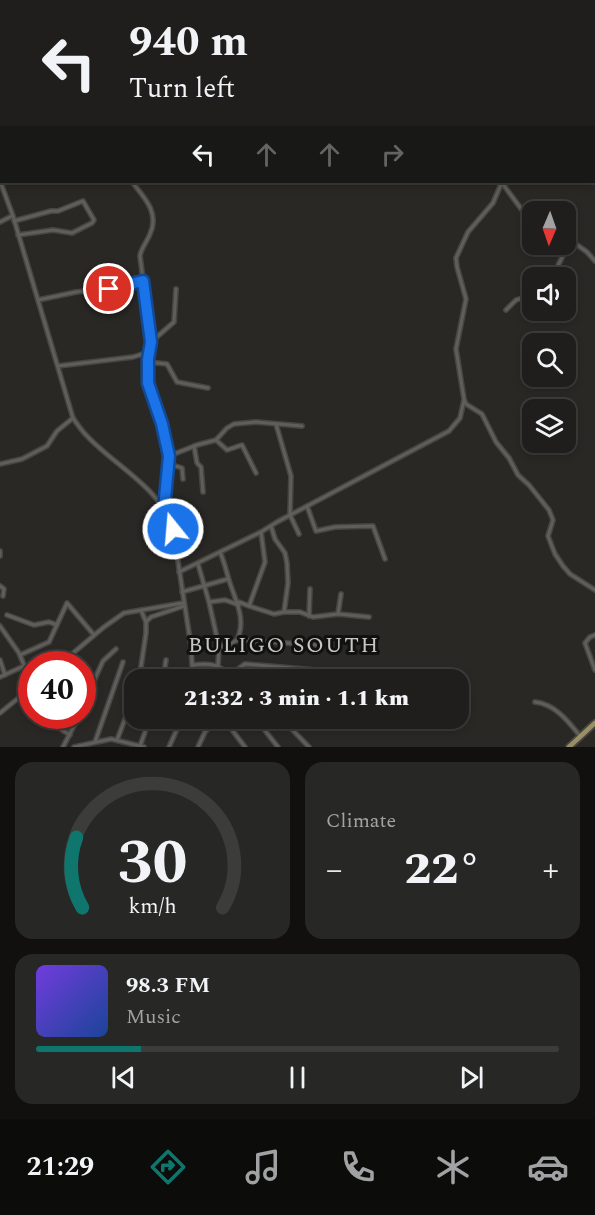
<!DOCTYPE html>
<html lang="en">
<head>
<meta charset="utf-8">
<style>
	:root { --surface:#1f1e1c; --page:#272725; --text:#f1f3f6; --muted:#a1a2a3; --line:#3c3c3b; --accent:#0f766e }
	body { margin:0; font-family:Spectral,serif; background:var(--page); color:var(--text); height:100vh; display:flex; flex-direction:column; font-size:22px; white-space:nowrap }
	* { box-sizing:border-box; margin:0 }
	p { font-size:20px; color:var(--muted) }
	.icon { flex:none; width:33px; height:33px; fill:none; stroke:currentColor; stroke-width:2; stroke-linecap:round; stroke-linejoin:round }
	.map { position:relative; height:747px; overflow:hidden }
	.details { display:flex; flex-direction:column; gap:15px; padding:15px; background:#11100f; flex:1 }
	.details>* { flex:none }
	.banner { position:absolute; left:0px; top:0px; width:596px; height:183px; box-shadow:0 3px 9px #0003,0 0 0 2px var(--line); background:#1f1e1c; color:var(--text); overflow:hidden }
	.needle { width:39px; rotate:182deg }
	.tools { position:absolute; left:522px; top:201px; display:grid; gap:12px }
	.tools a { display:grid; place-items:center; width:54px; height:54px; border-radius:12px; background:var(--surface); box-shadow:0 3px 9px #0003,0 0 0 2px var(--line); font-size:30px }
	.speed { position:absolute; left:18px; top:651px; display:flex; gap:12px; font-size:30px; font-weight:700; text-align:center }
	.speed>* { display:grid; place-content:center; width:78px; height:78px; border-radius:50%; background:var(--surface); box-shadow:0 3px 9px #0003,0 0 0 2px var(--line); line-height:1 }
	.speed .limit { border:9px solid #d22; background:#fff; color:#111 }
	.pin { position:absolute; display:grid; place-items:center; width:51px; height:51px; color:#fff; margin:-26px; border:3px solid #fff; border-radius:50%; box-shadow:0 2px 6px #0007 }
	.me { position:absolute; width:66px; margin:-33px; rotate:343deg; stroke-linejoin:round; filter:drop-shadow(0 0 4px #0008) }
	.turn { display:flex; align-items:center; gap:21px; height:126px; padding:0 30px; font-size:27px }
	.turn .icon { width:78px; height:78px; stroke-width:2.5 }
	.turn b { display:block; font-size:42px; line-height:51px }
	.lanes { display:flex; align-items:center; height:57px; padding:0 30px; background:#0003; justify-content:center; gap:30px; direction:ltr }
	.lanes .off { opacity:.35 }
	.big { font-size:45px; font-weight:800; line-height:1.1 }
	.details .widget { flex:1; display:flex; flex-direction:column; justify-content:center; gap:9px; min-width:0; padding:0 21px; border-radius:18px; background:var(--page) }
	.details .dial { align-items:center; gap:0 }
	.dial svg { height:156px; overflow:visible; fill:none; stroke:var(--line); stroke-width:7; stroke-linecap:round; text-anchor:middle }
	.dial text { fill:var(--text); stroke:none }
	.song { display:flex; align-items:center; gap:18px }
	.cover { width:72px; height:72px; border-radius:9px; background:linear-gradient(135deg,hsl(260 70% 55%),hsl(220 70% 35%)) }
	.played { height:6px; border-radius:3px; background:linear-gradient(90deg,var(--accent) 20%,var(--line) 20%) }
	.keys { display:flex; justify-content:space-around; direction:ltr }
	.heat { display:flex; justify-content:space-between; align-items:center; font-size:33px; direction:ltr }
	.details .tiles { flex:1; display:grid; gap:15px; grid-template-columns:1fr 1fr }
	.widget:last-child { grid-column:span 2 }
	.trip { position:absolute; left:124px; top:669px; width:345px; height:60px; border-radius:18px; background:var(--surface); box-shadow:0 3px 9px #0003,0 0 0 2px var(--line); font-weight:800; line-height:60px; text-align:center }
	.menu { display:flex; height:96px; justify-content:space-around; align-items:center; background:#0c0c0b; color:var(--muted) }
	.menu .icon { width:42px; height:42px }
	.menu .on { color:var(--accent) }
	.menu b { font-size:27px; color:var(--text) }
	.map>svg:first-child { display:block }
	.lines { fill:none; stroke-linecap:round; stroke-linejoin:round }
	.minor-casing { stroke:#474643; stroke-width:6 }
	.major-casing { stroke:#474643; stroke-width:8 }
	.minor { stroke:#5f5e5b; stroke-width:3 }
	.major { stroke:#9a8f63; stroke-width:4.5 }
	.route-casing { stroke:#114b97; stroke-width:15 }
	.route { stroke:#1a73e8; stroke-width:10 }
	.labels { text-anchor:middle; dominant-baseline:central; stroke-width:6; stroke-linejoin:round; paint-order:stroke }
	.quarter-label { font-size:22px; letter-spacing:1.5px; fill:#c7c6c2; stroke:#11110f }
</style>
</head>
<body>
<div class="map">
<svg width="595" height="747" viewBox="0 0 595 747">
	<rect width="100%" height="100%" fill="#292825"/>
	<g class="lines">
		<defs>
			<g id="minor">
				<polyline points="402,0 403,2"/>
				<polyline points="51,2 54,1"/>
				<polyline points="513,2 513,0"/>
				<polyline points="0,4 2,7"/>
				<polyline points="0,18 2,18"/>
				<polyline points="0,28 2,28"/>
				<polyline points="0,48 2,46"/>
				<polyline points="0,71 2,70"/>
				<polyline points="0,165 2,164"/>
				<path d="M 0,181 L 13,216 L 73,418 C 77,424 82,431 87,436 C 115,466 161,488 173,529 L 191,646 L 193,680"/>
				<path d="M 132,182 C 144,197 160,213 150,234 C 147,242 141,248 140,256 L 151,342 L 148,359 L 148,383 L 162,424 L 169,458 L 164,507"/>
				<polyline points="502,182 493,203 468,232 456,258 457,267 466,299 456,349 464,399 466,404 482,414 496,442 509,458 518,475 529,485 549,510 553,520 548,536 555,554 563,566 570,574 595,590"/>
				<polyline points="502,183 522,210 532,217"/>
				<polyline points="14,221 51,211 58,211 83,201 94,220 92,223 72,233 53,230 18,235"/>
				<polyline points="0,222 12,216"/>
				<polyline points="566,237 587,252 595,261"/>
				<polyline points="552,278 571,239"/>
				<polyline points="38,300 76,292 121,287 143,281"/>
				<polyline points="506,310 516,300 532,295"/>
				<polyline points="151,342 174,322 176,289"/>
				<polyline points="148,362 167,364 177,382 208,388"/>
				<polyline points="58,366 133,357 149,352"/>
				<polyline points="276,424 291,476 290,515 299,534"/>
				<polyline points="216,440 227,450 242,445 256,473"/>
				<polyline points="194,446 197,463 201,467 203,492"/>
				<polyline points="169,456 197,445 216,440 227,428 234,424 256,422 302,426"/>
				<polyline points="0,464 22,459 47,446 57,431 73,418"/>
				<polyline points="169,464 182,468 183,479"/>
				<polyline points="307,506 316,531 335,527 373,526 385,559"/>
				<polyline points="0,551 0,556"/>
				<polyline points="198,564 209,602 225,600 239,605"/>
				<polyline points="179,572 261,532 277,522 449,431 460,418 464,400"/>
				<polyline points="0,586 4,589 3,596"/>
				<polyline points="182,592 228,579"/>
				<polyline points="209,602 219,647"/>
				<polyline points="239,602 249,606 265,562 261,532"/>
				<polyline points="249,606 274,614 284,612 288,583 287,563 285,553 275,539 271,526"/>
				<polyline points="141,610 146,622"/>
				<polyline points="284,612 300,612 313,617 338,614 369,617"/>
				<polyline points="338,614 341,594"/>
				<polyline points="7,615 34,625 49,622 57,625"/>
				<polyline points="309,616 310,589"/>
				<polyline points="0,626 19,653 32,684"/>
				<polyline points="595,635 590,637 585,643 595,670"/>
				<polyline points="237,640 319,645"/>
				<polyline points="20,655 49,642 67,603 94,635"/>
				<polyline points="0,660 5,675"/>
				<polyline points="60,664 104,627 124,613 183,603"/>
				<path d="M 193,665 C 211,663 222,664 233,680"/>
				<path d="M 218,665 L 219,647 L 230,644 L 237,640 C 247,619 235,600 229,580 C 226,570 224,561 220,552"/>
				<polyline points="82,674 95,679"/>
				<polyline points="230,675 245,664 315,670"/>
				<polyline points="0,677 24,666"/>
				<polyline points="139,680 146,633 146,622 151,617 184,606"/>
				<polyline points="163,680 166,660"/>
				<path d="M 535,702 C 555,704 568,721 580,736"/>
				<polyline points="82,707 103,661 116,649"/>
				<polyline points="0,713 32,687"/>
				<polyline points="54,716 62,730 70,735"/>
				<polyline points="70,716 76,723"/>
				<polyline points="223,718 245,747"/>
				<polyline points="255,718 278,747"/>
				<polyline points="281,718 309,747"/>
				<polyline points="117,740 135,693"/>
				<polyline points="95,742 123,662"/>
				<polyline points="140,746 150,718"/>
				<polyline points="63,747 79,716"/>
				<polyline points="74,747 111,739 144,747"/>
				<polyline points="169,747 182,718"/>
				<polyline points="198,747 205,732 219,718"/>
			</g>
			<polyline id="major" points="569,747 595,723"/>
		</defs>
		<use href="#minor" class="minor-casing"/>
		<use href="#major" class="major-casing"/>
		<use href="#minor" class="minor"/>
		<use href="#major" class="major"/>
	</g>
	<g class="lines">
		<defs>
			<polyline id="route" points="109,289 143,281 151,342 148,359 148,383 162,424 169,456 164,509 173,529"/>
		</defs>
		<use href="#route" class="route-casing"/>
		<use href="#route" class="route"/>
	</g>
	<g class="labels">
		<g class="quarter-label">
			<text x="284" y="645">BULIGO SOUTH</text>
		</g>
	</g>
</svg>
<div class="tools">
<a><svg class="needle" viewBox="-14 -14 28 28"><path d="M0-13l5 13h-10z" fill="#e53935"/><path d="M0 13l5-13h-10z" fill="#a1a2a3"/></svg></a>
<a><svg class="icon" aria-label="sound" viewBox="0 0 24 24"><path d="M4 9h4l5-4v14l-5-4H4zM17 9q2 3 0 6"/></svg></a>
<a><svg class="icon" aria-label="search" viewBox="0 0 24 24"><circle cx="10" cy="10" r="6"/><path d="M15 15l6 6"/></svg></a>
<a><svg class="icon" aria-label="layers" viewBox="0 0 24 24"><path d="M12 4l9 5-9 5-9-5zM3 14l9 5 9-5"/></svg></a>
</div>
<div class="speed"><div class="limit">40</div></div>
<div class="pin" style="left:109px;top:289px;background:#d93025"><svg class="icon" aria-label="arrive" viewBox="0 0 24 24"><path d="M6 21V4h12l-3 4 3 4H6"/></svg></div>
<svg class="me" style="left:173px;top:529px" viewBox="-20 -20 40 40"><circle r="17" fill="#1a73e8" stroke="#fff" stroke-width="3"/><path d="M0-11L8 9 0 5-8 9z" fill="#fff"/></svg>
<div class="trip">21:32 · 3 min · 1.1 km</div>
<div class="banner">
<div class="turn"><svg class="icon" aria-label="left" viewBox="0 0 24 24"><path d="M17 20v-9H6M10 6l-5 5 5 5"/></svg><div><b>940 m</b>Turn left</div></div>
<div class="lanes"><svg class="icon" aria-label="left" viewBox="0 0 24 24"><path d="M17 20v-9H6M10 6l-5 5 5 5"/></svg><svg class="icon off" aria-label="ahead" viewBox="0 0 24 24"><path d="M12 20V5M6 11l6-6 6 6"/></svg><svg class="icon off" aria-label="ahead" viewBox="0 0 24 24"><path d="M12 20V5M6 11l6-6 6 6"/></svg><svg class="icon off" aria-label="right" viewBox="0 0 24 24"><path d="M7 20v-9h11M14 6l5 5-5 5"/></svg></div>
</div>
</div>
<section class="details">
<div class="tiles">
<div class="widget dial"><svg viewBox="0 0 100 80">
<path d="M14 69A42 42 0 1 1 86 69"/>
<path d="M14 69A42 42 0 0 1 11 33" stroke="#0f766e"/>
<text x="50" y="56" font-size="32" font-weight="700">30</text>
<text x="50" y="72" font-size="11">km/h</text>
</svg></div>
<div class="widget"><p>Climate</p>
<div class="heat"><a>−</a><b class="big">22°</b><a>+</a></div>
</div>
<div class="widget">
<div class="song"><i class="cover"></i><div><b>98.3 FM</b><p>Music</p></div></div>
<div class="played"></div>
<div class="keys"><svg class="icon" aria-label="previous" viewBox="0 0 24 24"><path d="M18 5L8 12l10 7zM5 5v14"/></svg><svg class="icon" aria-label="pause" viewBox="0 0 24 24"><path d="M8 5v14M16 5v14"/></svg><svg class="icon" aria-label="next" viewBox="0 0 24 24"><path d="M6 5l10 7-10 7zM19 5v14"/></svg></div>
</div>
</div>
</section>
<nav class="menu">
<b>21:29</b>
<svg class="icon on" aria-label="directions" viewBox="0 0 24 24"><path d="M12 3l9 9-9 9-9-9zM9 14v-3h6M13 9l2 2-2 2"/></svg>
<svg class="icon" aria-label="music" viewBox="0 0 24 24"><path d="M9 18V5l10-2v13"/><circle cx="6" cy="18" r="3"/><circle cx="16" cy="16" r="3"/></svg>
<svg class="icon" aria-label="phone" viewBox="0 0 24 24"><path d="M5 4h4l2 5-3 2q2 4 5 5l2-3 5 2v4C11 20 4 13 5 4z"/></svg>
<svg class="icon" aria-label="climate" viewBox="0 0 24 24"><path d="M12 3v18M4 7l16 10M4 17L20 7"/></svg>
<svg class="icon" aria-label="car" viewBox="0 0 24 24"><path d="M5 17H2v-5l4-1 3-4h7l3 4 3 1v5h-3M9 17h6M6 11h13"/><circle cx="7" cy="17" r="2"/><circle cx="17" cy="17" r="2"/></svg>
</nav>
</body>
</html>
